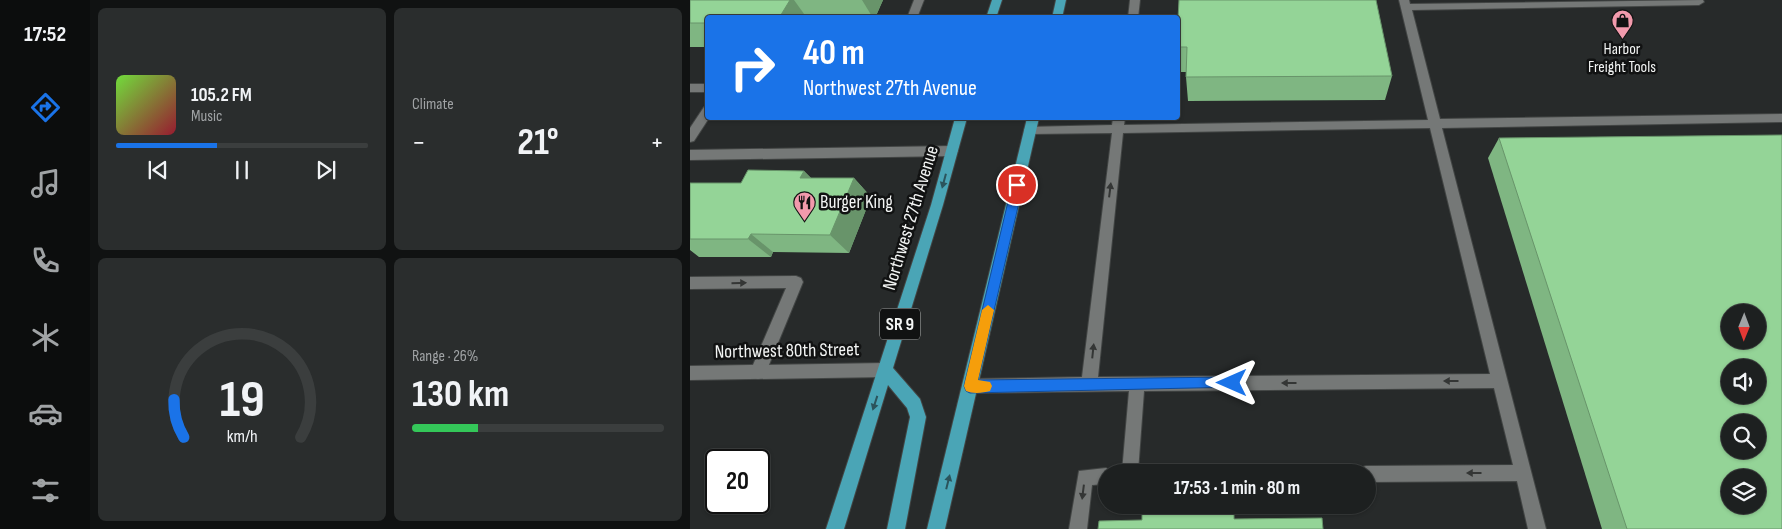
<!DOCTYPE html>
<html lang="en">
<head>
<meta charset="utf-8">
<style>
	:root { --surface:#1d2020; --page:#2a2d2d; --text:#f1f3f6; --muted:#a0a3a5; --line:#3b3e3e; --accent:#1a73e8 }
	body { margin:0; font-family:"Sofia Sans Condensed",sans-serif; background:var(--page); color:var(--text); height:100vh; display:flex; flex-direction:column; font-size:19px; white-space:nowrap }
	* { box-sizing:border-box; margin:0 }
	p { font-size:16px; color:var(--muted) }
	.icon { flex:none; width:28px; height:28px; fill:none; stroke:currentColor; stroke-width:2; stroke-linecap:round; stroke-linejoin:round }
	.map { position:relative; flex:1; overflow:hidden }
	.sheet { display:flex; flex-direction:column; gap:8px; padding:8px; background:#101212; width:600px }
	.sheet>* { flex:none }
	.banner { position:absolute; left:15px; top:15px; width:475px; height:105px; border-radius:5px; box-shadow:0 1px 4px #0004,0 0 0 1px var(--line); background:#1a73e8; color:#fff; overflow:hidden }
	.needle { width:32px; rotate:181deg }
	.buttons { position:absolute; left:1031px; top:304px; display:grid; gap:10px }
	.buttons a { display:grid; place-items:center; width:45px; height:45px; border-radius:50%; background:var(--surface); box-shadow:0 1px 4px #0004,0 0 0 1px var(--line); font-size:25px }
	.speed { position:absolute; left:15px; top:449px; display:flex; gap:10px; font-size:25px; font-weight:700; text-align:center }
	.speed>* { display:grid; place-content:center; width:65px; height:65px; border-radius:50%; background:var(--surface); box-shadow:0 1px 4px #0004,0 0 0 1px var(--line); line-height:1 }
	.speed .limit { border:2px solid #111; border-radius:8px; background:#fff; color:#111 }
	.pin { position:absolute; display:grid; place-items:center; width:42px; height:42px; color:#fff; margin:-21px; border:2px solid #fff; border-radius:50%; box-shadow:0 1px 5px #0007 }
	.me { position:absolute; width:55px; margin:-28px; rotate:270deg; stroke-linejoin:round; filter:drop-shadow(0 0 4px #0008) }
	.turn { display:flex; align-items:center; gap:18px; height:105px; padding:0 15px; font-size:22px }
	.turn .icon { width:65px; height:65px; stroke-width:2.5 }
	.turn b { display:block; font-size:35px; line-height:42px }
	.big { font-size:38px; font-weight:700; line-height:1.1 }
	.sheet .widget { flex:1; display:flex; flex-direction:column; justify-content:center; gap:8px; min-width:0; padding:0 18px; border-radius:8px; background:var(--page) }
	.sheet .dial { align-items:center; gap:0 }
	.dial svg { height:130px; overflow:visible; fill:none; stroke:var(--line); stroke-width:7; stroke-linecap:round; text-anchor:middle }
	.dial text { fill:var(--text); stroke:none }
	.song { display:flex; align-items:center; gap:15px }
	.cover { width:60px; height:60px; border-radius:8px; background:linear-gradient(135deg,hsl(100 70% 55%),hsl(350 70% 35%)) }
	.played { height:5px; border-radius:2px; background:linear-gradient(90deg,var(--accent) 40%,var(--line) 40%) }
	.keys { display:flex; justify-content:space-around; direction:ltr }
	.heat { display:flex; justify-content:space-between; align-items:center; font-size:28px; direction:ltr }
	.charge { height:8px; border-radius:4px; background:linear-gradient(90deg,#34c759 26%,var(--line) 0) }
	.sheet .tiles { flex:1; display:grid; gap:8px; grid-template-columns:repeat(2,1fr) }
	.trip { position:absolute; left:408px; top:464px; width:278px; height:50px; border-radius:25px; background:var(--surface); box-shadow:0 1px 4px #0004,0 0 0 1px var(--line); font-weight:700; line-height:50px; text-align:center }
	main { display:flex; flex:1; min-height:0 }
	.tabs { display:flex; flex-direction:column; width:90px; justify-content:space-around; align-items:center; background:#0c0d0d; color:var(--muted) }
	.tabs .icon { width:35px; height:35px }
	.tabs .selected { color:var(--accent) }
	.tabs b { font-size:22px; color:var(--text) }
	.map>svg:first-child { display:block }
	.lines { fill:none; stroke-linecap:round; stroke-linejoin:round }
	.service-casing { stroke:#424544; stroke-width:2 }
	.minor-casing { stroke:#424544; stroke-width:2 }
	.primary-casing { stroke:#424544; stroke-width:2 }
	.service { fill:#757877; fill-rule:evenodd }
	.minor { fill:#757877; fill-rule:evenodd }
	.primary { fill:#4aa5b6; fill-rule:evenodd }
	.wall { fill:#7fb682 }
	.shaded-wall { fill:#68946a }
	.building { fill:#94d497; stroke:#68946a; fill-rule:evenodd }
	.oneway { fill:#2b545c }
	.oneway2 { fill:#343635 }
	.route { fill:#1a73e8; stroke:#114b97 }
	.slow { fill:#f59e0b }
	.labels { text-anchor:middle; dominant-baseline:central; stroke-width:5; stroke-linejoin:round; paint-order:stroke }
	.far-poi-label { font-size:16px; fill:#f3f5f4; stroke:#111212 }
	.shield { fill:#111212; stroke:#afb1b0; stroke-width:1 }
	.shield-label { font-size:18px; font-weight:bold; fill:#f3f5f4 }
	.poi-label { font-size:19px; fill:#f3f5f4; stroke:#111212; text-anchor:start }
	.street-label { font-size:19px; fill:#f3f5f4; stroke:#111212 }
</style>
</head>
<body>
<main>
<nav class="tabs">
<b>17:52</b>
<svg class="icon selected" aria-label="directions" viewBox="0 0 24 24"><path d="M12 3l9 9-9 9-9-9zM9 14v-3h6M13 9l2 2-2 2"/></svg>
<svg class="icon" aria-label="music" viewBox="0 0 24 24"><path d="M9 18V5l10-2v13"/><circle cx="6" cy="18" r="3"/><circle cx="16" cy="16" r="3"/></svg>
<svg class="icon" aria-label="phone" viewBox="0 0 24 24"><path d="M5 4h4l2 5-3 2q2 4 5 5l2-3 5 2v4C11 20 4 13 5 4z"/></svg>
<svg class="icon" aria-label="climate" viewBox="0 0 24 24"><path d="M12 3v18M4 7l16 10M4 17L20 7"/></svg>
<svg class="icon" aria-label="car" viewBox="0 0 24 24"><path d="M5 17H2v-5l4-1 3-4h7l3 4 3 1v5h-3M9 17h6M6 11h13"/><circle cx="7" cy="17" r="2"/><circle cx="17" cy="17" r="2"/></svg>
<svg class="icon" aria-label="filters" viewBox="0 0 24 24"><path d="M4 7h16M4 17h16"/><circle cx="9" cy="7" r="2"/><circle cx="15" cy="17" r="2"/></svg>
</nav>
<section class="sheet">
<div class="tiles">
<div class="widget">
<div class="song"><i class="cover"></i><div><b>105.2 FM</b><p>Music</p></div></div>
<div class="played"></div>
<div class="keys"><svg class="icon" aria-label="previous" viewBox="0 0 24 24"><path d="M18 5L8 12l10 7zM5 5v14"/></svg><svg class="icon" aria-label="pause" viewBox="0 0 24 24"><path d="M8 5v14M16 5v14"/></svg><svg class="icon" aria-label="next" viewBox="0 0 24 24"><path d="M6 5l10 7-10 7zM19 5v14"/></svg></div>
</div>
<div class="widget"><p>Climate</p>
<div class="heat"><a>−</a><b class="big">21°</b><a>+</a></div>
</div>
<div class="widget dial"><svg viewBox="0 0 100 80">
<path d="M14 69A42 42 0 1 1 86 69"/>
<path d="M14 69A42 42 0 0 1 8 46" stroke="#1a73e8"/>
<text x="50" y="56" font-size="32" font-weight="700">19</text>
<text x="50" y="72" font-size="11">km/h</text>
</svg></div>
<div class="widget"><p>Range · 26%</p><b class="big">130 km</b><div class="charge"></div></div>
</div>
</section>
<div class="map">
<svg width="1092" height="529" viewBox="0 0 1092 529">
	<rect width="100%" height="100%" fill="#272a2a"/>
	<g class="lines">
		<defs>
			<g id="service">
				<polygon points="224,0 234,0 227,18 217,18"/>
				<polygon points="440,0 450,0 448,18 438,18"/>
				<path d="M 709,0 L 719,0 L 720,4 L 1013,0 L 1014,2 L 1009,5 L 722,10 L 750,119 L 1092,114 L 1092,122 L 752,128 L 856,529 L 838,529 L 827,481 L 676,482 L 676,472 L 668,472 L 670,468 L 676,466 L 823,465 L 804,388 L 454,391 L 448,472 L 432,472 L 439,391 L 280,393 L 275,391 L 272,386 L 275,381 L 280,379 L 392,377 L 422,133 L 340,134 L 334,130 L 336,127 L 422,125 L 423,118 L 435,118 L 434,125 L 738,120 ZM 740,128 L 800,374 L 408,377 L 433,133 Z"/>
				<polygon points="18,106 19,118 4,141 0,142 0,128 14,107"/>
				<polygon points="262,146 268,151 262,156 0,160 0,150"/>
				<polygon points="106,276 111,278 113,282 76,372 73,377 68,379 63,377 60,372 96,288 0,289 0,277"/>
				<polygon points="416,468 423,472 416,472 416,484 402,485 397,529 379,529 389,471"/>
			</g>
			<g id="minor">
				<rect x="0" y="84" width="18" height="8"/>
				<polygon points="195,363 200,365 203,370 200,375 195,377 0,380 0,366"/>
			</g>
			<g id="primary">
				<polygon points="302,0 312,0 306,18 296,18"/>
				<polygon points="366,0 376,0 372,18 362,18"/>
				<polygon points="265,118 277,118 253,205 203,368 230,399 236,417 215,529 197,529 220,417 217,408 198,385 154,529 136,529 241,205"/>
				<polygon points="337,118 349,118 255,529 237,529"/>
			</g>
		</defs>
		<use href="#service" class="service-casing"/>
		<use href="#minor" class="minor-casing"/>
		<use href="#primary" class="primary-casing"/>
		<use href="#service" class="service"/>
		<use href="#minor" class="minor"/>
		<use href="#primary" class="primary"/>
	</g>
	<g class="wall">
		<polygon points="0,0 193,0 185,18 18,18 18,47 0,47"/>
		<polygon points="488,19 702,76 695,100 498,101 496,77 496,72 488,72"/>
		<polygon points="809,138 1092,529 912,529 798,158"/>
		<polygon points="114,171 121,178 164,178 181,197 159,253 83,252 81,257 9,257 0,250 0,183 51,183"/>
	</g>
	<g class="shaded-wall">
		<polygon points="100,0 104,0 117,18 89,18"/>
		<polygon points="172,0 193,0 185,18 183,18"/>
		<polygon points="114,171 133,190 110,178"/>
		<polygon points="164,178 181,197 159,253 140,235"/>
		<polygon points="61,234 83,252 81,257 58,239"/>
	</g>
	<g class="building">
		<polygon points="0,0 100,0 89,18 18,18 18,23 0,23"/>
		<polygon points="489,0 686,0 702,76 496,77 497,47 488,47 488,19"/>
		<path d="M 1092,135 L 1092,529 L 937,529 L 809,138 ZM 1040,312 L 1068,312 L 1068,340 L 1040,340 ZM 1040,368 L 1068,368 L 1068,395 L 1040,395 ZM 1040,422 L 1068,422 L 1068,450 L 1040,450 ZM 1040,478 L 1068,478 L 1068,505 L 1040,505 Z"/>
		<polygon points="58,170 114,171 110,178 164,178 140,235 61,234 58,239 0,239 0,183 51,183"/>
		<polygon points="516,505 544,505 544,519 632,518 633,529 408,529 409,521 452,520 452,506"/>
	</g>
	<defs><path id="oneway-solid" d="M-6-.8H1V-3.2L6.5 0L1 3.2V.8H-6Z" transform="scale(1.25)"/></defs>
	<g class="oneway">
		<use href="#oneway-solid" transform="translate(254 181) rotate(105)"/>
		<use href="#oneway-solid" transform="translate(185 403) rotate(108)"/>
		<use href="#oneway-solid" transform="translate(258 482) rotate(-76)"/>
	</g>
	<g class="oneway2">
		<use href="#oneway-solid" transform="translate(420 190) rotate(-83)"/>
		<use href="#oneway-solid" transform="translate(49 283) rotate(-1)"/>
		<use href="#oneway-solid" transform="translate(403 351) rotate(-84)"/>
		<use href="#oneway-solid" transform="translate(761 381) rotate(180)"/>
		<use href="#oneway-solid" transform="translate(599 383) rotate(180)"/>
		<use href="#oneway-solid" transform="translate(784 473) rotate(180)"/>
		<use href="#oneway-solid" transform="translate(393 492) rotate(97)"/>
	</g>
	<polygon class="route" points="327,181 333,185 288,380 542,377 547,379 549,383 547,387 280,393 276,391 274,386 322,185"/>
	<path class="slow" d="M 298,305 L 304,310 L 288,380 L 300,382 L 302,386 L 300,391 C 293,393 283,394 276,391 L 274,386 L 292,310 Z"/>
	<defs>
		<symbol id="shop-pin" viewBox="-11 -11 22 30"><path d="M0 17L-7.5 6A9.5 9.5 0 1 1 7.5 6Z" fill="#f29aac" stroke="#111212"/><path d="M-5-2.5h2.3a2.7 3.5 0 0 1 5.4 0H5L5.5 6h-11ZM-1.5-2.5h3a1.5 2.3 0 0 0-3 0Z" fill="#111"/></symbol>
		<symbol id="restaurant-pin" viewBox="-11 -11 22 30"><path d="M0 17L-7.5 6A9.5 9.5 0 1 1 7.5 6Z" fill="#f29aac" stroke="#111212"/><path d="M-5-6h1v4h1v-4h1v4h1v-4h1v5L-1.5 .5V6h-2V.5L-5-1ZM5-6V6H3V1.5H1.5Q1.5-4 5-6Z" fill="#111"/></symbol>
	</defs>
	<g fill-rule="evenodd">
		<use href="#shop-pin" x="920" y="8" width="25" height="34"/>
		<use href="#restaurant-pin" x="102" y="190" width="25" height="34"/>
	</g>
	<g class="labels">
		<g class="far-poi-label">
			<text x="932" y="49">Harbor<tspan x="932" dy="18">Freight Tools</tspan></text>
		</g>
		<rect class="shield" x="190" y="308.5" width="40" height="31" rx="4"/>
		<g class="shield-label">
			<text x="210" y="324">SR 9</text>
		</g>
		<g class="poi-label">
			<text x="130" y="202">Burger King</text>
		</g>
		<g class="street-label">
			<text transform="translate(221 218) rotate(-73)">Northwest 27th Avenue</text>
			<text transform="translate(97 351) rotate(-1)">Northwest 80th Street</text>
		</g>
	</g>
</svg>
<div class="buttons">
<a><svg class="needle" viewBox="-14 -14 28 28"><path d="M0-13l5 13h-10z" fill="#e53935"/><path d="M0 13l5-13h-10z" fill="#a0a3a5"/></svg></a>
<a><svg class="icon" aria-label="sound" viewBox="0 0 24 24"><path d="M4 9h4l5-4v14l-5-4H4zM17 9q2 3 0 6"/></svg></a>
<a><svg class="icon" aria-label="search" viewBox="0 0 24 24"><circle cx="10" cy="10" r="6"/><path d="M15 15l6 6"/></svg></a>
<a><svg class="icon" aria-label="layers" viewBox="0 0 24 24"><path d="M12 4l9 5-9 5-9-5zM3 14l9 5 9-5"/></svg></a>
</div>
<div class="speed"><div class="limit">20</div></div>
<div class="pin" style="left:327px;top:185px;background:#d93025"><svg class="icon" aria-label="arrive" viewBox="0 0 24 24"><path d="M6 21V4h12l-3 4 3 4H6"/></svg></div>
<svg class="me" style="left:542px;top:383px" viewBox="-20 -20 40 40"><path d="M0-17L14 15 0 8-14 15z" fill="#1a73e8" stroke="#fff" stroke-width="4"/></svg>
<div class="trip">17:53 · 1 min · 80 m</div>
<div class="banner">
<div class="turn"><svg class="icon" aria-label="right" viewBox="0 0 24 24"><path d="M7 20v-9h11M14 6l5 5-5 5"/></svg><div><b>40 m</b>Northwest 27th Avenue</div></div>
</div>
</div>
</main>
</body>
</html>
